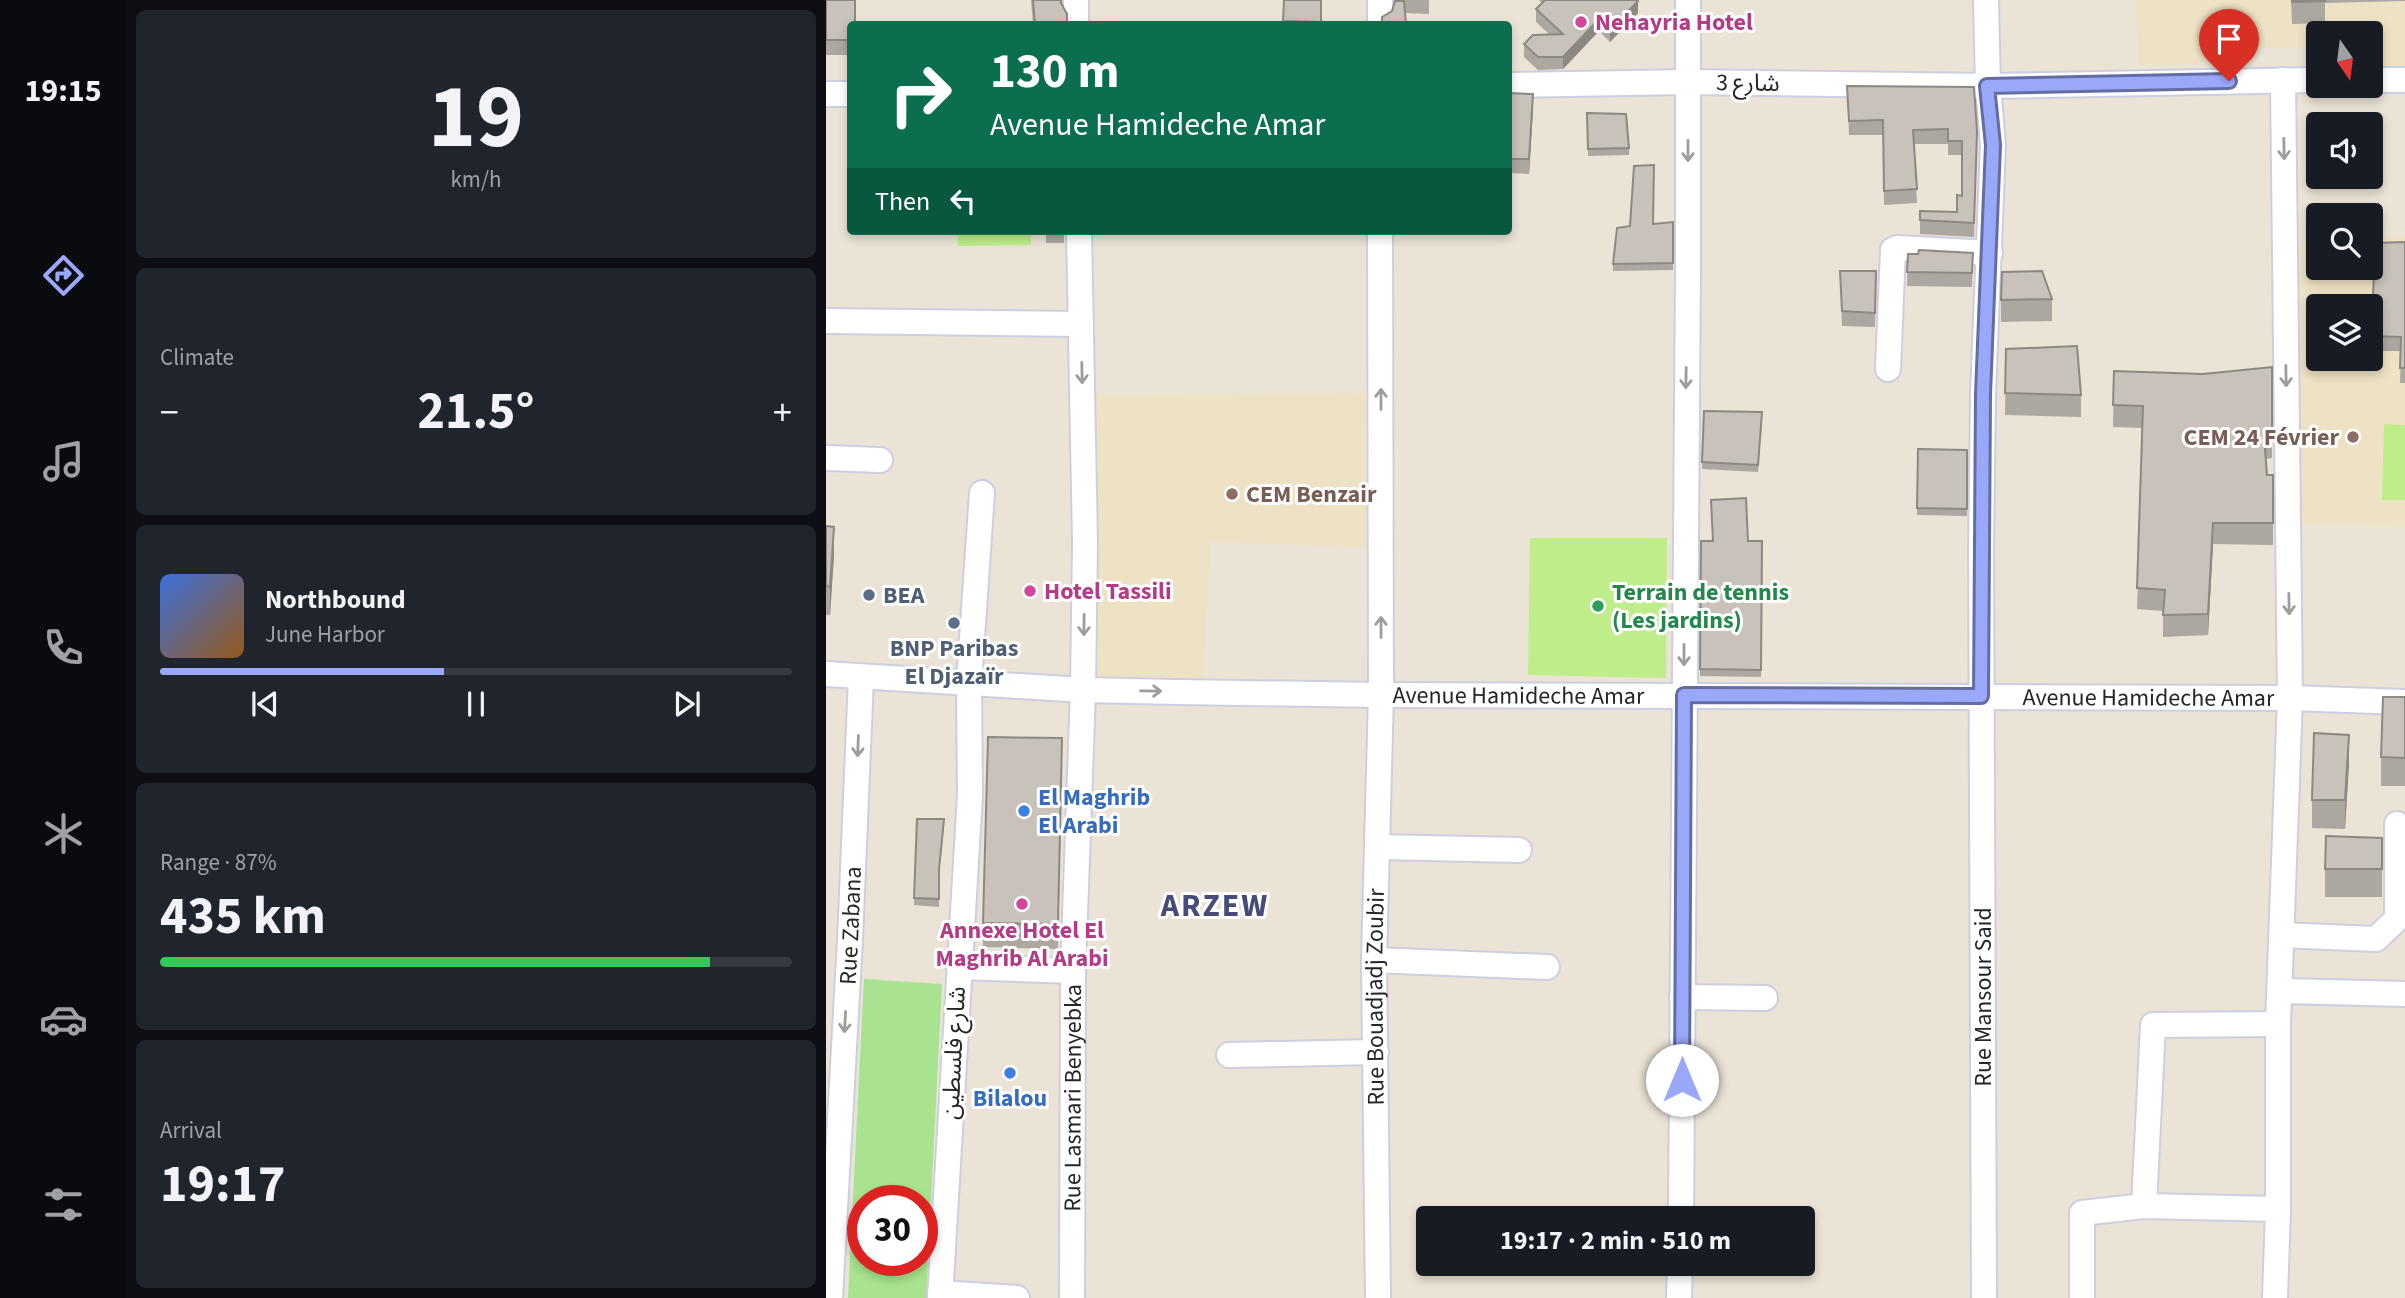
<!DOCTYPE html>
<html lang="en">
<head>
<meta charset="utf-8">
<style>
	:root { --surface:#171b24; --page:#20242c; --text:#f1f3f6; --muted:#9ea1a6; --line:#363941; --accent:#9aa8fa }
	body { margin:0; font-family:"Source Sans 3","Noto Sans Arabic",sans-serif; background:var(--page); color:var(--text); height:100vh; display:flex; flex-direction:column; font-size:26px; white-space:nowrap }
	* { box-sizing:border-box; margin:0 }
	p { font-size:23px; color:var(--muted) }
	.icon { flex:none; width:38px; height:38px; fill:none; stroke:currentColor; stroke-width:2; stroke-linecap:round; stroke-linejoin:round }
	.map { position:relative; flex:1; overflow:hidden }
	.sheet { display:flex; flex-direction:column; gap:10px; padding:10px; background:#0d0f14; width:700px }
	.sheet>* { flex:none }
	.banner { position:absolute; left:21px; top:21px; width:665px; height:214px; border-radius:7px; box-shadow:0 4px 10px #0003; background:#0b6e4f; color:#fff; overflow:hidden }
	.needle { width:46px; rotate:166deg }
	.fabs { position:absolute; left:1480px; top:21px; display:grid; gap:14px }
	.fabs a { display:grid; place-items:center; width:77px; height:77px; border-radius:7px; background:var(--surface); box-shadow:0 4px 10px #0003; font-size:35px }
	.speed { position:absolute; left:21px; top:1185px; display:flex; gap:14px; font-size:35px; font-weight:700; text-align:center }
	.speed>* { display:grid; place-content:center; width:91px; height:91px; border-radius:50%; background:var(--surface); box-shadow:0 4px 10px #0003; line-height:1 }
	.speed .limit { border:10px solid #d22; background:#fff; color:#111 }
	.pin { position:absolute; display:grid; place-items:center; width:60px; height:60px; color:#fff; margin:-72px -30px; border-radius:50% 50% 50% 0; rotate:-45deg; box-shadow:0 0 7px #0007 }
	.pin .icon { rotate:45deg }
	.me { position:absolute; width:77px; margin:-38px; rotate:0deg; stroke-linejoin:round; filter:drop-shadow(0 0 5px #0008) }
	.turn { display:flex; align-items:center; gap:24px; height:147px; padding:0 28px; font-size:32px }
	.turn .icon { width:91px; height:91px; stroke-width:2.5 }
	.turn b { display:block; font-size:49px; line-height:60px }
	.then { display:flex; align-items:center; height:66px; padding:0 28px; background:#0003; gap:14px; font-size:26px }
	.big { font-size:52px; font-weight:700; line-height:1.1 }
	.sheet .widget { flex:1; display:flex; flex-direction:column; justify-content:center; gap:10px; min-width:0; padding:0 24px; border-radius:10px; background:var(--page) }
	.sheet .dial { align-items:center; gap:0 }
	.dial b { font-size:91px; line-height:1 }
	.song { display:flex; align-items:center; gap:21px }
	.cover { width:84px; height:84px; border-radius:10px; background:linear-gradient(135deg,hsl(220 70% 55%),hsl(30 70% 35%)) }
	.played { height:7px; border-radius:4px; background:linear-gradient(90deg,var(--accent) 45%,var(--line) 45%) }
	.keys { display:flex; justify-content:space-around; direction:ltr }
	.heat { display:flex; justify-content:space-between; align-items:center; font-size:38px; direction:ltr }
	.charge { height:10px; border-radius:5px; background:linear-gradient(90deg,#34c759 87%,var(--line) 0) }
	.trip { position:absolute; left:590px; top:1206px; width:399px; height:70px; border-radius:7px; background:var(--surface); box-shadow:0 4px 10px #0003; font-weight:700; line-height:70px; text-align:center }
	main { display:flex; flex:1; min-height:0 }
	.tab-bar { display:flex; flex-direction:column; width:126px; justify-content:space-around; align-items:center; background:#090b0e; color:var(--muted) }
	.tab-bar .icon { width:49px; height:49px }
	.tab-bar .current { color:var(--accent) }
	.tab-bar b { font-size:32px; color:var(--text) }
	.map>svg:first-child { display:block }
	.education { fill:#eee2c4; fill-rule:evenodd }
	.green { fill:#a8e48f; fill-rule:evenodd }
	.pitch { fill:#beed8a }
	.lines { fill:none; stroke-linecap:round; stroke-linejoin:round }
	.minor-casing { stroke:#cccfe1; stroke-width:28 }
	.minor { stroke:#fff; stroke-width:24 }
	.wall { fill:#aca7a0 }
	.shaded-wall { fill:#8c8882 }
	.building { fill:#c8c2ba; stroke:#8c8882; stroke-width:2 }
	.oneway { stroke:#9d9d9d }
	.route-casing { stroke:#646da2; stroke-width:18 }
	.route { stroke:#9aa8fa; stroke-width:12 }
	.hotel-dot { fill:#d1479c; stroke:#fff; stroke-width:2.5 }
	.education-dot { fill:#8d6e63; stroke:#fff; stroke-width:2.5 }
	.service-dot { fill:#5c6f8a; stroke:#fff; stroke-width:2.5 }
	.leisure-dot { fill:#2e9e5b; stroke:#fff; stroke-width:2.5 }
	.shop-dot { fill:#3f7fe0; stroke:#fff; stroke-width:2.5 }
	.labels { text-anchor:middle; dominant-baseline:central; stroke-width:6; stroke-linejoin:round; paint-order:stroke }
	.hotel-label { font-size:24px; font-weight:bold; fill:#b23c85; stroke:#fff; text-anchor:start }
	.street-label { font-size:24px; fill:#262626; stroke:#fff }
	.education-label { font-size:24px; font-weight:bold; fill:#785e54; stroke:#fff; text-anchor:end }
	.leisure-label { font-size:24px; font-weight:bold; fill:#27864d; stroke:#fff; text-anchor:start }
	.service-label { font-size:24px; font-weight:bold; fill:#4e5e75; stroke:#fff; text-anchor:start }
	.shop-label { font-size:24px; font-weight:bold; fill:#366cbe; stroke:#fff; text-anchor:start }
	.district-label { font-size:32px; font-weight:bold; letter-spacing:2px; fill:#464c78; stroke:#fff }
</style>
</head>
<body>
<main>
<nav class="tab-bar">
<b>19:15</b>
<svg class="icon current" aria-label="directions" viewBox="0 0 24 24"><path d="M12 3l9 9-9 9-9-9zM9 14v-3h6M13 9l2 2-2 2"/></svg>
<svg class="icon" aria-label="music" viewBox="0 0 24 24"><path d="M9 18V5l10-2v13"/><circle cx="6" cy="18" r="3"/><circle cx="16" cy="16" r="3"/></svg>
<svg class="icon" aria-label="phone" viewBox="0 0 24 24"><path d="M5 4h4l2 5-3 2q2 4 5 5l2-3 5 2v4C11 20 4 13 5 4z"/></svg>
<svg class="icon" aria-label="climate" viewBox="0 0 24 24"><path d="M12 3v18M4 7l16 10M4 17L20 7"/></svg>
<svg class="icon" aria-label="car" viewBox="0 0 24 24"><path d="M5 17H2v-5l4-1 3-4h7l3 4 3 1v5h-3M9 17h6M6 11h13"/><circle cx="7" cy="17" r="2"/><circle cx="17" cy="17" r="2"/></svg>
<svg class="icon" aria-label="filters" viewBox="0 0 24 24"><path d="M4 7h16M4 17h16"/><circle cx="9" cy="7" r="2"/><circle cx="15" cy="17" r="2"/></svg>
</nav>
<section class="sheet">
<div class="widget dial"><b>19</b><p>km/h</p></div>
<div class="widget"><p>Climate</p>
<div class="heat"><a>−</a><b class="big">21.5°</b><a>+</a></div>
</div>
<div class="widget">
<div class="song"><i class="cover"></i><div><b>Northbound</b><p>June Harbor</p></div></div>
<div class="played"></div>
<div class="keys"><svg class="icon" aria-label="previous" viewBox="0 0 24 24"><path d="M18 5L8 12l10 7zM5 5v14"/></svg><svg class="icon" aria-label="pause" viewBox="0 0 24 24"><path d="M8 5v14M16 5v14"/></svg><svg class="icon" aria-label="next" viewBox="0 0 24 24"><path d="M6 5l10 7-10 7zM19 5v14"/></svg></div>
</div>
<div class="widget"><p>Range · 87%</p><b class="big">435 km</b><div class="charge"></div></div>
<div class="widget"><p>Arrival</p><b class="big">19:17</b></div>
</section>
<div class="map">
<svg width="1579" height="1298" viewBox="0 0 1579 1298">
	<rect width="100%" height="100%" fill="#eae3d6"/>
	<g class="education">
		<polygon points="1310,0 1579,0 1579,67 1545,67 1545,33 1493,33 1493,47 1377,49 1377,65 1312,65"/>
		<path d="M 1579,236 L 1579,526 L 1475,524 L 1474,243 L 1493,242 L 1493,268 L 1545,268 L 1545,238 ZM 1493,306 L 1545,306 L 1545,359 L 1493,359 Z"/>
		<polygon points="555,393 554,547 384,542 377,691 257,690 262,395"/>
	</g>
	<path class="green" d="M 38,979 L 116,984 L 100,1298 L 22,1298 ZM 37,1200 L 96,1200 L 96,1260 L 37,1260 Z"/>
	<g class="pitch">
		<polygon points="132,231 205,231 205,245 132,246"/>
		<polygon points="1558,424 1579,425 1579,500 1556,500"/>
		<polygon points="704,538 841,538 840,678 702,675"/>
	</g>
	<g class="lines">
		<defs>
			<g id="minor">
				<polyline points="250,0 250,24"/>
				<polyline points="554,24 554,0"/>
				<polyline points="1545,80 1579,80"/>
				<polyline points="682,85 862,82 1162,86 1493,80"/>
				<polyline points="0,94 24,94"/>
				<polyline points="0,321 255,324"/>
				<polyline points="1062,369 1067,250 1071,248 1164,253"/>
				<polyline points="0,458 54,460"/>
				<path id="s1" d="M 0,674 L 257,690 L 352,692 L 555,695 L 1464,698 L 1579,702"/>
				<polyline points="552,847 693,850"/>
				<polyline points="1456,935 1550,939 1571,919 1571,824"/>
				<polyline points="548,960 721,967"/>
				<polyline points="133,967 247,971"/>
				<polyline points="1455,991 1579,994"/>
				<polyline points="856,997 939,998"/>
				<polyline points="403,1055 550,1052"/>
				<polyline points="1318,1206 1327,1025 1452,1024"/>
				<polyline points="855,1218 862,269 862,0"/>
				<polyline points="114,1293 191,1298"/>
				<path id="s2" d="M 4,1298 L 24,940 L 35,678"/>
				<polyline points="114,1298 144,795 143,682 156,493"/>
				<path id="s3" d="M 246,1298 L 247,971 L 257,690 L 259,543 L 253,231"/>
				<path id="s4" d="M 552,1298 L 548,960 L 555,695 L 554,231"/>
				<polyline points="853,1298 854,1264"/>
				<polyline points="1158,1298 1155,549 1157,394 1167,145 1162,86 1160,0"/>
				<polyline points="1256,1298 1256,1213 1318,1206 1452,1209"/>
				<polyline points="1449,1298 1452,1209 1452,1024 1464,698 1457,80"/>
			</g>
		</defs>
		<use href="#minor" class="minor-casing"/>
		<use href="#minor" class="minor"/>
	</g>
	<g class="wall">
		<polygon points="0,0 24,24 24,55 0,55"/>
		<polygon points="205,0 235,0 241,24 207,24"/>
		<polygon points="458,0 495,0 495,24 457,24"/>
		<polygon points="574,0 603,0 603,14 579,13 566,11"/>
		<polygon points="713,0 811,0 812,13 784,42 773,31 737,69 712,70 698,57 698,44 723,34 710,22 710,9 716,3"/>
		<polygon points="1465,0 1579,0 1579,1 1499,3 1499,23 1466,24"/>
		<polygon points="1021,86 1151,132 1148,237 1094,234 1094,211 1131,212 1136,196 1136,155 1122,155 1122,144 1088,144 1091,203 1058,205 1057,135 1023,135"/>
		<polygon points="682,93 707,109 703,174 682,173"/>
		<polygon points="761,113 803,148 803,155 762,156"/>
		<polygon points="847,222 847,270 787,271 787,264 827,224"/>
		<rect x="220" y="231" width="18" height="12"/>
		<polygon points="1579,242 1579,383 1574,383 1575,351 1545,351 1545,306 1547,297"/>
		<polygon points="1147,253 1146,287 1081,286 1082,254"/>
		<polygon points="1014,271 1050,271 1049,327 1016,326"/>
		<polygon points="1226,299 1226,321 1175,322 1175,300"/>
		<polygon points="1180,349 1255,395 1255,417 1179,415"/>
		<polygon points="1446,367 1446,458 1439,459 1441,475 1447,475 1447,545 1387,544 1382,635 1337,637 1337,611 1311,609 1317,428 1287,427 1288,371 1377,374"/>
		<polygon points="878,411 936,420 932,472 876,469"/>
		<polygon points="1092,449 1141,450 1141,516 1091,515"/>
		<polygon points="0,526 8,555 4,615 0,615"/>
		<polygon points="875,541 936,541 935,677 874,676"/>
		<polygon points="1579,697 1579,786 1555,786 1555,757"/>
		<polygon points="236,763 232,949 157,947 157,923"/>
		<polygon points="1523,763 1519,829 1486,828 1486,800"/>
		<polygon points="91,819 118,827 113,875 113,907 88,905"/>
		<polygon points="1556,838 1556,897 1499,897 1499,869"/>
	</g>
	<g class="shaded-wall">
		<polygon points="812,1 812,13 784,42 784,30"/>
		<polygon points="773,19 773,31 737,69 737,57"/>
		<polygon points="707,94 707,109 703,174 703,159"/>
		<polygon points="1387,523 1387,544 1382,635 1382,614"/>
		<polygon points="8,527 8,555 4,615 4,587"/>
		<polygon points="1523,735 1523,763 1519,829 1519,800"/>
	</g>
	<g class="building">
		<polygon points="0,0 29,0 29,24 24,24 24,40 0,40"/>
		<polygon points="207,0 235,0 235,3 241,14 241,24 209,24"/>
		<polygon points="458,0 495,0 495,22 457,21"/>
		<polygon points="719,0 811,0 812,1 784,30 773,19 737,57 712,57 698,44 707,35 737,34 710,9"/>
		<polygon points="1466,0 1498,0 1499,1 1466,2"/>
		<polygon points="569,1 578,1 580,24 556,24 556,17 566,11"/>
		<polygon points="1021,86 1148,87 1151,132 1148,223 1094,220 1094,211 1131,212 1131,195 1136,196 1136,141 1122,141 1122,129 1087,130 1091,189 1058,191 1057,120 1023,121"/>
		<polygon points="682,93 707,94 703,159 682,159"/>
		<polygon points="761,113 800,114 803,148 762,149"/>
		<polygon points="828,165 827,224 847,222 847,263 787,264 791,228 804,226 808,166"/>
		<polygon points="1579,242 1579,368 1574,368 1575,337 1545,336 1545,306 1516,306 1517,297 1547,297 1549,243"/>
		<polygon points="1093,250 1147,253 1146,273 1081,272 1082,254 1092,254"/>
		<polygon points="1014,271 1050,271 1049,313 1016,311"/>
		<polygon points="1216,271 1226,299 1175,300 1176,272"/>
		<polygon points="1251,346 1255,395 1179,393 1180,349"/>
		<polygon points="1446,367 1446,437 1438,437 1441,475 1447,475 1447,523 1387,523 1382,614 1337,615 1339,590 1311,588 1317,406 1287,405 1288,371 1377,374"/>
		<polygon points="878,411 936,412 932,465 876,462"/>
		<polygon points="1092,449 1141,450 1141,509 1091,508"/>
		<polygon points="920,498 922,541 936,541 935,670 874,669 875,541 887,541 885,500"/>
		<polygon points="0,526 8,527 4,587 0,586"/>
		<polygon points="1557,697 1579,697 1579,758 1555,757"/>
		<polygon points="1488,733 1523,735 1519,800 1486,800"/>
		<polygon points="162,737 236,738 232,924 157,923"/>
		<polygon points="91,819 118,819 113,869 113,899 88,898"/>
		<polygon points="1500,836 1556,838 1556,869 1499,869"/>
	</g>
	<defs><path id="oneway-shaft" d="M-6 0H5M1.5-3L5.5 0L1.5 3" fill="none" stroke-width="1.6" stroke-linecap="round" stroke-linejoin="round" transform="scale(1.75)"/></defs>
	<g class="oneway">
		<use href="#oneway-shaft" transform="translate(1458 149) rotate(89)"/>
		<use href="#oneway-shaft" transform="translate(862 151) rotate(90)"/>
		<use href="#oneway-shaft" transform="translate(256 373) rotate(89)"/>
		<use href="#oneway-shaft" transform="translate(1460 376) rotate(89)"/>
		<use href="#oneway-shaft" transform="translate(860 378) rotate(91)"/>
		<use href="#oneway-shaft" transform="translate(555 399) rotate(-90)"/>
		<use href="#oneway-shaft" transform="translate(1463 604) rotate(89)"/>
		<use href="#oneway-shaft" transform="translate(258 625) rotate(91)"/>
		<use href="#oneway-shaft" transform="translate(555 627) rotate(-90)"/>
		<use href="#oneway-shaft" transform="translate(858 655) rotate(90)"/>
		<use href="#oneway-shaft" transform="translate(325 691) rotate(1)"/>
		<use href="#oneway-shaft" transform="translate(32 746) rotate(92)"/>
		<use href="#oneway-shaft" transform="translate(19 1022) rotate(93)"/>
	</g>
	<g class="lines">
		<defs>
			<polyline id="route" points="856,1080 858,695 1155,696 1157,394 1167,145 1161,86 1403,81"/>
		</defs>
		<use href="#route" class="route-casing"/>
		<use href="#route" class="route"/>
	</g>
	<g class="hotel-dot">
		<circle cx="755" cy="22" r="7"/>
		<circle cx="204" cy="591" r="7"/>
		<circle cx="196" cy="904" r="7"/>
	</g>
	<g class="education-dot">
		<circle cx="1527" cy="437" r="7"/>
		<circle cx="406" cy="494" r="7"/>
	</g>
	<g class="service-dot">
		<circle cx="43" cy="595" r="7"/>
		<circle cx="128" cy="623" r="7"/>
	</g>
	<circle class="leisure-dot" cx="772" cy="606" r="7"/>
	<g class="shop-dot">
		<circle cx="198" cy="811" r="7"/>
		<circle cx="184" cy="1073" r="7"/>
	</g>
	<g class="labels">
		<g class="hotel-label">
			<text x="769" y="22">Nehayria Hotel</text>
			<text x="218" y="591">Hotel Tassili</text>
			<text x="196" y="930" text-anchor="middle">Annexe Hotel El<tspan x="196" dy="28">Maghrib Al Arabi</tspan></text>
		</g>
		<g class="street-label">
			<text transform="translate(922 83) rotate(1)">شارع 3</text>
			<text stroke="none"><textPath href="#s1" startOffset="693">Avenue Hamideche Amar</textPath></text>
			<text stroke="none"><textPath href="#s1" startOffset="1323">Avenue Hamideche Amar</textPath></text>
			<text stroke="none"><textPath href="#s2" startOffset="373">Rue Zabana</textPath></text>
			<text stroke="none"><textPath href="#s4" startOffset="301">Rue Bouadjadj Zoubir</textPath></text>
			<text transform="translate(1157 997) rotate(-90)">Rue Mansour Said</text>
			<text transform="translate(128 1053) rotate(-87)">شارع فلسطين</text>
			<text stroke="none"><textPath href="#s3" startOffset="200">Rue Lasmari Benyebka</textPath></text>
		</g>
		<g class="education-label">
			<text x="1513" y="437">CEM 24 Février</text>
			<text x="420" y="494" text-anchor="start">CEM Benzair</text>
		</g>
		<g class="leisure-label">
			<text x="786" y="592">Terrain de tennis<tspan x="786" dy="28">(Les jardins)</tspan></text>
		</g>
		<g class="service-label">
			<text x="57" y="595">BEA</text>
			<text x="128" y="648" text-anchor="middle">BNP Paribas<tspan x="128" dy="28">El Djazaïr</tspan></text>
		</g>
		<g class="shop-label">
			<text x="212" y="797">El Maghrib<tspan x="212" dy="28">El Arabi</tspan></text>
			<text x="184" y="1098" text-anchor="middle">Bilalou</text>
		</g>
		<g class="district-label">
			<text x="389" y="906">ARZEW</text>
		</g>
	</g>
</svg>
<div class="fabs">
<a><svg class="needle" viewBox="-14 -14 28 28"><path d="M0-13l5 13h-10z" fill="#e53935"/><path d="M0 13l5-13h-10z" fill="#9ea1a6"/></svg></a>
<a><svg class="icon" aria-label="sound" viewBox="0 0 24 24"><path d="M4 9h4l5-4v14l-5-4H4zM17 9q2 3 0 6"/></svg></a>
<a><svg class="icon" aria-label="search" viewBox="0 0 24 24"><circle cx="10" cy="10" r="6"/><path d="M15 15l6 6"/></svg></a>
<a><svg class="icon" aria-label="layers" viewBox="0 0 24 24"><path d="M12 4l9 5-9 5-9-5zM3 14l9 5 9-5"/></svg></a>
</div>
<div class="speed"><div class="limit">30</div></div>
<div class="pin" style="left:1403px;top:81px;background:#d93025"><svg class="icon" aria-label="arrive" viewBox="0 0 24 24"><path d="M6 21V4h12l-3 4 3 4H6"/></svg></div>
<svg class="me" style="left:856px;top:1080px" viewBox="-20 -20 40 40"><circle r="19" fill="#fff"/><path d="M0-13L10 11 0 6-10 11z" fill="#9aa8fa"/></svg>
<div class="trip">19:17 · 2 min · 510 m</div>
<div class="banner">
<div class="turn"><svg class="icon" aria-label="right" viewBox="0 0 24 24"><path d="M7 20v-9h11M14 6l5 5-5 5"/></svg><div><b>130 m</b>Avenue Hamideche Amar</div></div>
<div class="then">Then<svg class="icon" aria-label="left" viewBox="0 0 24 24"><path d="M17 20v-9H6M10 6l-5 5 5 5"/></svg></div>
</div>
</div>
</main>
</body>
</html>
